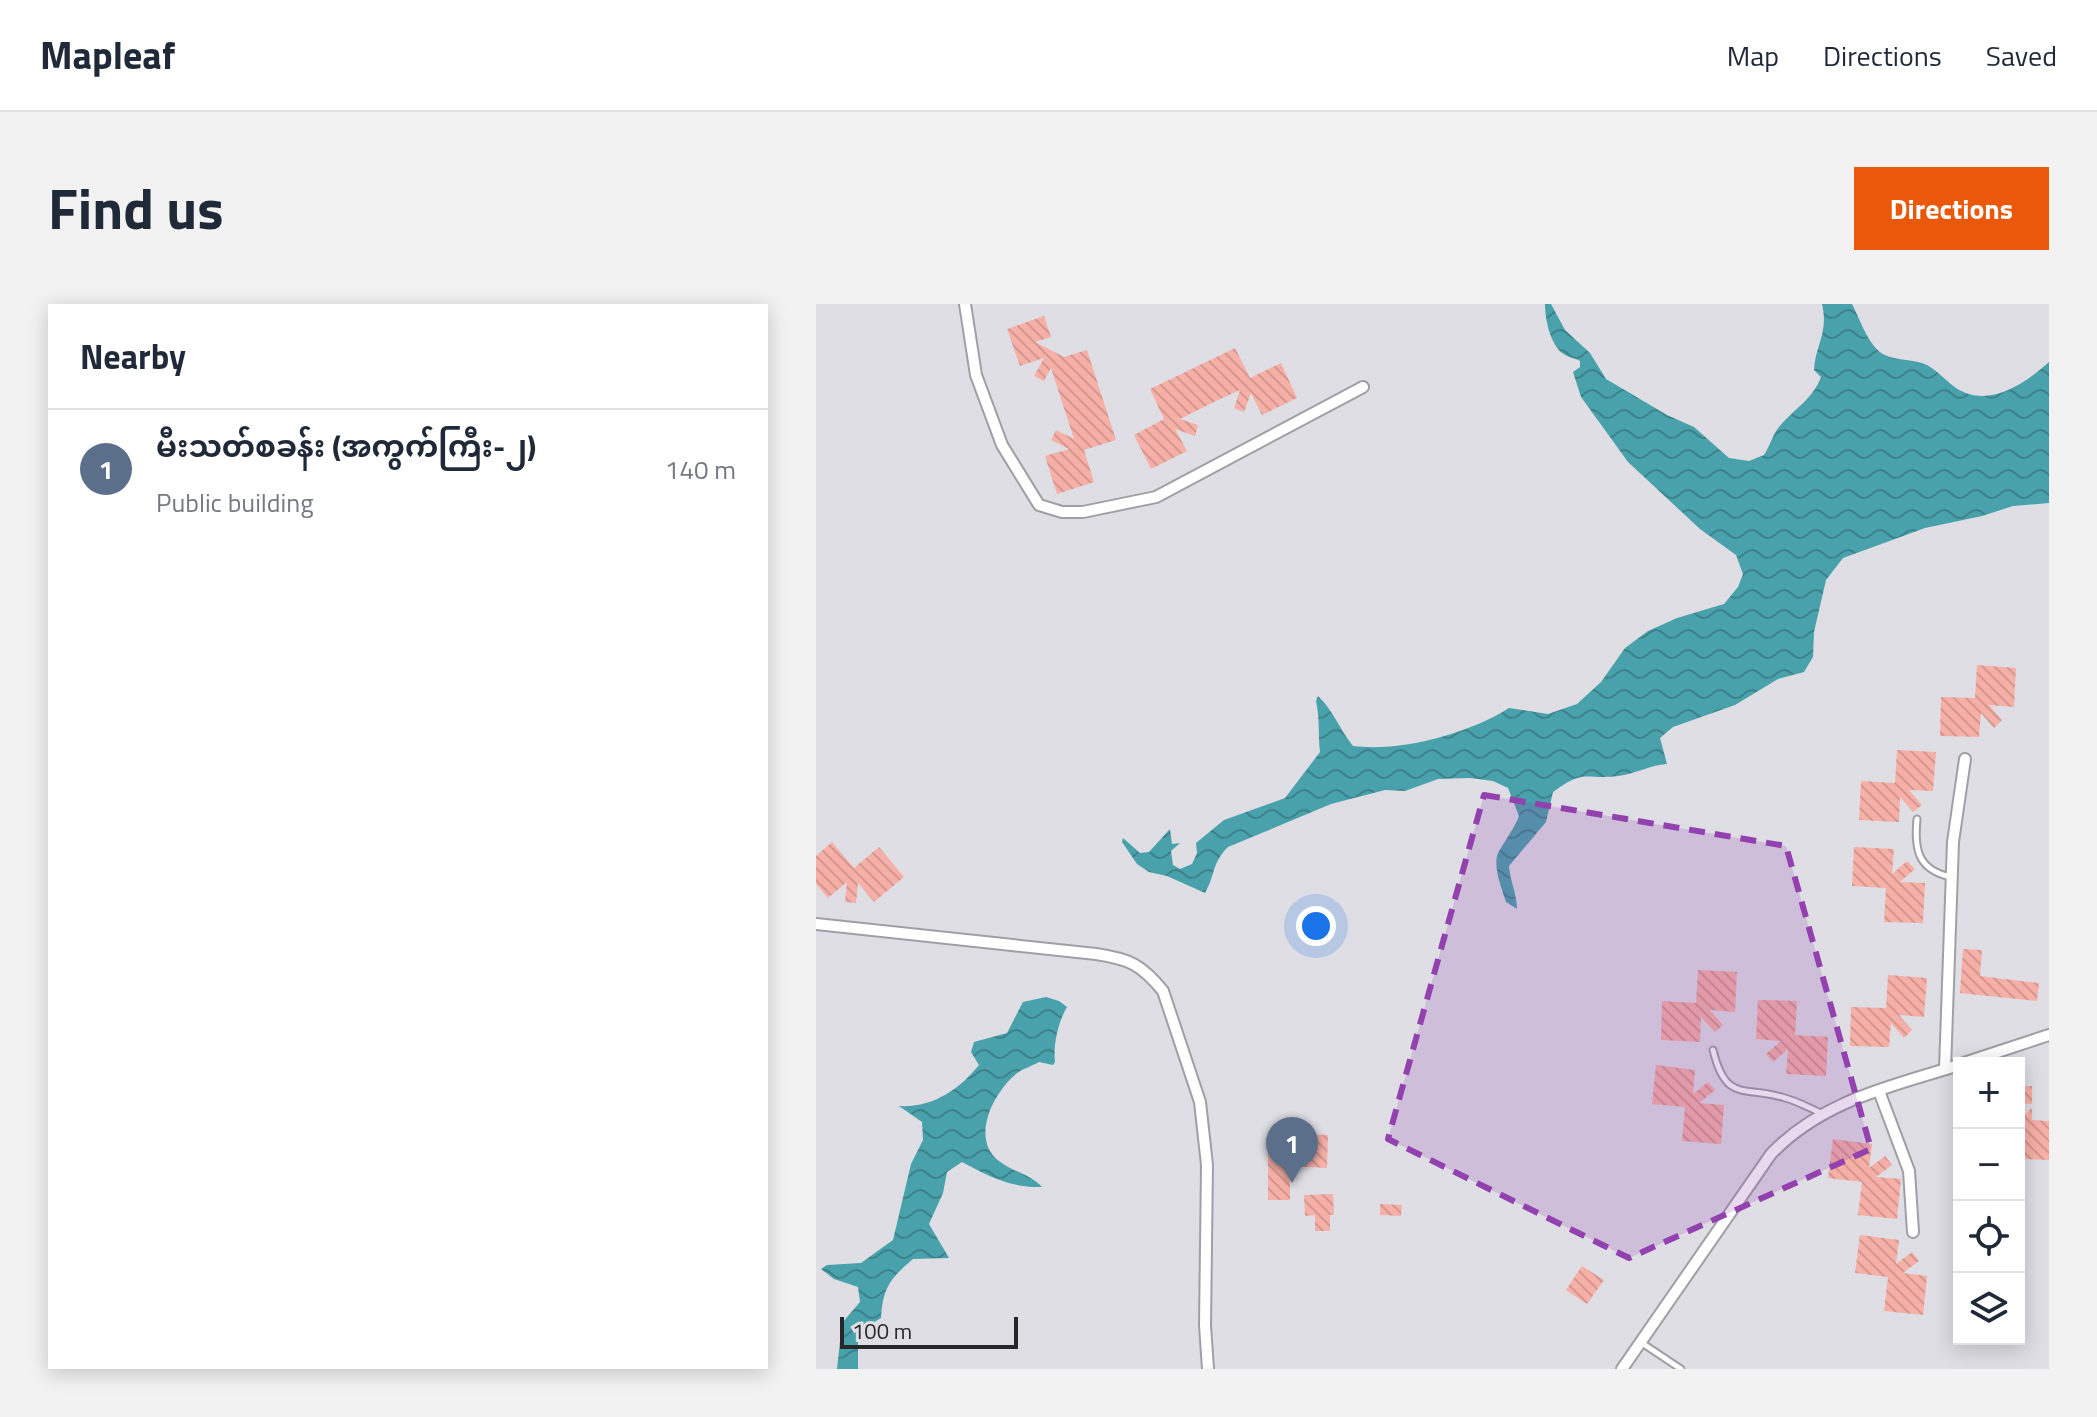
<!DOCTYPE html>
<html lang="en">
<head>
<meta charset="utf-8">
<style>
	:root { --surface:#fff; --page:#f2f2f3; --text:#1f2937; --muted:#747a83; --line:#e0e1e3; --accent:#ea580c }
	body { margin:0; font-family:"Titillium Web","Noto Sans Myanmar",sans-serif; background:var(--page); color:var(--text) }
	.controls { position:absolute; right:24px; bottom:24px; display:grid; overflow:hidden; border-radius:0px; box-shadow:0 4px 20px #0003 }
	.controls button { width:72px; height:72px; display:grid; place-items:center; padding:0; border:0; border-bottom:2px solid var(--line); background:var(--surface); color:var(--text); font:40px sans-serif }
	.scale { position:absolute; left:24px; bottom:20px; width:178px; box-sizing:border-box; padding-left:8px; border:4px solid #272729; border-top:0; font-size:22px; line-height:28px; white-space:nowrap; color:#272729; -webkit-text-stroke:6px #dedee4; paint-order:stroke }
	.you { position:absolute; left:500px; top:622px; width:28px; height:28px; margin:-20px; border:6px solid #fff; border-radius:50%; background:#1a73e8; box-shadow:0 0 0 12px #1a73e833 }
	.badge { display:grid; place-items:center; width:52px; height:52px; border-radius:50%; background:var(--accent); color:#fff; font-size:26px; font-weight:700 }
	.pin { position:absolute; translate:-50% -66px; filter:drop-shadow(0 2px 4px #0008) }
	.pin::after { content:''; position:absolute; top:42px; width:28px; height:24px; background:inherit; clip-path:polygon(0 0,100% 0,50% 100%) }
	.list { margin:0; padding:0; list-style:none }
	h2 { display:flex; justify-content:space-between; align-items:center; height:104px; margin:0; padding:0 32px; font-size:34px }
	h2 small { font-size:26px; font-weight:400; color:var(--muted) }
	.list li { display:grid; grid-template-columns:52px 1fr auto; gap:24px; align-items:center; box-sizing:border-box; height:120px; padding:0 32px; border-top:2px solid var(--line) }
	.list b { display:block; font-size:30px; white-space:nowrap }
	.list p { margin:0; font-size:26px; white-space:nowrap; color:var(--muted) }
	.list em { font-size:26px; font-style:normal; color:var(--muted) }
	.icon { flex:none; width:44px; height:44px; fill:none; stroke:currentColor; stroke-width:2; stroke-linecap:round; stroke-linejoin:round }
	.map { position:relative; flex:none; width:1233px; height:1065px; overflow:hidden; border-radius:0px }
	header { display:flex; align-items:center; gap:48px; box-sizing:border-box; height:112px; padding:0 40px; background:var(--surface); border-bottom:2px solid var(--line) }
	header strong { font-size:38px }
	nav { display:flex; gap:44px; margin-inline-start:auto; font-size:28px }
	.intro { display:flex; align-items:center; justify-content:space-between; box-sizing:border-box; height:192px; padding:0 48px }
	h1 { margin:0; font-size:56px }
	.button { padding:20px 36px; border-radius:0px; background:var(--accent); color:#fff; font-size:28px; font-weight:700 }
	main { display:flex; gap:48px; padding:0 48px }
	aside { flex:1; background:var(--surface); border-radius:0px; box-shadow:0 4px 20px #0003 }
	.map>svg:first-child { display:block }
</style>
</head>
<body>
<header>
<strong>Mapleaf</strong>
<nav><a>Map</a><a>Directions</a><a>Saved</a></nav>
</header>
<div class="intro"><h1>Find us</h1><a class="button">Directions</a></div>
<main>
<aside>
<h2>Nearby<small></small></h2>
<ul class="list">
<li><span class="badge" style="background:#5c6f8a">1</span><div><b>မီးသတ်စခန်း (အကွက်ကြီး-၂)</b><p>Public building</p></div><em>140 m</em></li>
</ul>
</aside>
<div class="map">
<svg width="1233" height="1065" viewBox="0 0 1233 1065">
	<defs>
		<pattern id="water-waves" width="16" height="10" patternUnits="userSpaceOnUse" patternTransform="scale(2)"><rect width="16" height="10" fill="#48a1ab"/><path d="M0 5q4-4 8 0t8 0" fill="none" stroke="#3c838b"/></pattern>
		<pattern id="building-back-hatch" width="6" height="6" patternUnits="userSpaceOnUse" patternTransform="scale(2)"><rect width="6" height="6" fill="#f7b0a7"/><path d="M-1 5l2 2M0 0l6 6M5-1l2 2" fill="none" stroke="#d49790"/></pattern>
	</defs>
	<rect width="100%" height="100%" fill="#dedee4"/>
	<g fill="url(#water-waves)">
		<path d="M729 0H735L749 26 774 49 790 75 851 111 878 123 913 154 933 157 948 151C954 142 957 130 963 123 978 105 997 95 1005 73L998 66C999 42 1013 29 1006 0H1036C1044 15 1053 44 1069 51 1082 57 1098 55 1111 61 1122 67 1130 77 1140 84 1172 105 1209 80 1233 58V199L1197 202 1166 212 1109 224 1027 254 1010 276 998 328 997 353 988 368 962 375 919 401 857 423 844 434 851 460C834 461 819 470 802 472 769 476 769 464 737 488L730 518 693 562C694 577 701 590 701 605L690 598C686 585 678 566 681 552 683 545 699 524 703 512L692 484 677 477 654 474 622 475 589 487 569 486 515 500 412 543C395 560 400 570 389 589L351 572 333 568 321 560 306 538 307 534 324 549 333 548 354 525 356 540 364 539 355 547 357 561 364 565 376 560 381 549 380 539 408 516 469 494 504 448C502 430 504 416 500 397L502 392C517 406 524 426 537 442 585 448 652 430 693 404L732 410 761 400 785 378 809 344 832 327 861 314 908 300 922 283 927 270 920 251 884 225 812 158 765 93 757 68 764 63V57C759 54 751 53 746 49 734 39 729 15 729 0Z"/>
		<path d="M230 693 243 697 251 703C242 718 237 741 239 758L237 761 223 758C216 762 206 765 200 770 177 789 154 835 183 857 196 868 213 869 226 883 195 884 172 872 146 858L131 868 127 889 113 920 133 954 97 955C74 975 67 983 65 1014L42 1028V1065H21L26 1019 44 998 42 983 18 975 5 965 11 961 45 959 77 936 95 860 107 836 106 818 83 802C116 804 143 786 163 761L155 748 158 738 191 729 207 698Z"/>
	</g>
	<g fill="url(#building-back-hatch)">
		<polygon points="228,12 235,33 219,38 248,53 271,46 300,136 268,146 278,178 241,190 229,152 253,145 235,136 240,126 258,135 235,64 228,77 218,72 228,54 204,62 191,25"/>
		<polygon points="419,44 434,74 465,59 481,94 446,111 435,89 428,108 418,104 424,86 402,96 364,115 382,121 379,132 359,125 371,147 335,165 318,131 348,115 334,85"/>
		<polygon points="1161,361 1200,364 1198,403 1173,401 1186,416 1178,424 1165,409 1163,433 1124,432 1125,393 1159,394"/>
		<polygon points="1081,446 1120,448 1117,487 1093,486 1106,501 1097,508 1084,493 1083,518 1043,516 1045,477 1079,479"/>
		<polygon points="16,538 38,564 63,543 88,573 58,598 42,579 40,599 29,598 31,578 12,594 0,580 0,552"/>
		<polygon points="1038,543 1078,545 1076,570 1091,557 1099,565 1084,578 1109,579 1107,619 1068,618 1070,584 1036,582"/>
		<polygon points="1147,645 1166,646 1164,672 1223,679 1221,697 1144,689"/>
		<polygon points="882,666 921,668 919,708 894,706 907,721 899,728 885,713 884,738 845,736 846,697 880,699"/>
		<polygon points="1072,671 1111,674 1108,713 1083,711 1096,726 1088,734 1075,719 1073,743 1034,742 1035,703 1070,704"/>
		<polygon points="942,696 981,697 979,731 1012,733 1010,772 970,770 972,745 957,758 950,750 965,737 940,735"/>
		<polygon points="840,761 879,766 877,790 892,778 899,786 883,799 908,801 905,840 866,837 869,803 836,800"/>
		<polygon points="1203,782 1216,782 1216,800 1203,799"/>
		<polygon points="1216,804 1216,816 1233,817 1233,856 1209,855 1209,830 1203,836 1203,816"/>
		<polygon points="491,830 512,831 511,864 474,862 474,896 452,896 452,831"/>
		<polygon points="1017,835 1056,840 1053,864 1069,852 1076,861 1060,873 1085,875 1081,915 1042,911 1046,878 1012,874"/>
		<polygon points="517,890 518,911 514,911 514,927 499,927 499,911 489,912 488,891"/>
		<polygon points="564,900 586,901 585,912 564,911"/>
		<polygon points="1044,931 1083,936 1080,960 1096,948 1103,957 1087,969 1111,972 1107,1011 1068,1007 1072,973 1039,969"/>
		<polygon points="766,962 788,976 771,1000 750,986"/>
	</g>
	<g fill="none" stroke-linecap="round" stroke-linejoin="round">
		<g stroke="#9fa0a5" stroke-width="9">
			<g id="service">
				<path d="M1101 515C1098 546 1102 566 1135 573"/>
				<path d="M897 746C910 800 929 781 969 794 981 797 993 804 1005 809"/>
				<polyline points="826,1039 865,1065"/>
			</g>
		</g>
		<g stroke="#9fa0a5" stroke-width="14">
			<g id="minor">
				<polyline points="149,0 160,71 186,141 223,201 246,208 267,208 340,193 547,83"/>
				<path d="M0 620 280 650C313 655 325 660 347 687L384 798 391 861 389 1021 392 1065"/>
				<polyline points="1148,759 1233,731"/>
				<polyline points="1129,765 1137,538 1149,455"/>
				<polyline points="1063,787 1093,867 1097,928"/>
				<path d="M806 1065 955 850C1007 796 1074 783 1143 761"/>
			</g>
		</g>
		<use href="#service" stroke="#fff" stroke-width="5"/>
		<use href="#minor" stroke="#fff" stroke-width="10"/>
	</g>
	<path fill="#9341af" fill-opacity="0.2" stroke="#9341af" stroke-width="6" stroke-dasharray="16 10" stroke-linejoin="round" d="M668 491 970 542 1055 845 813 954 572 835Z"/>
</svg>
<div class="controls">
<button>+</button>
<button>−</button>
<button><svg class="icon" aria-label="locate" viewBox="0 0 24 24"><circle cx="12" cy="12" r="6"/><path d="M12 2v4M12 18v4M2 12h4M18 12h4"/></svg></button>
<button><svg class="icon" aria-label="layers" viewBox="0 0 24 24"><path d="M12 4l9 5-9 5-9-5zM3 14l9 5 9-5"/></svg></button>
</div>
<div class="scale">100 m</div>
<div class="you"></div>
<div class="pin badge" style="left:476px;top:879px;background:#5c6f8a">1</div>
</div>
</main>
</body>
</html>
